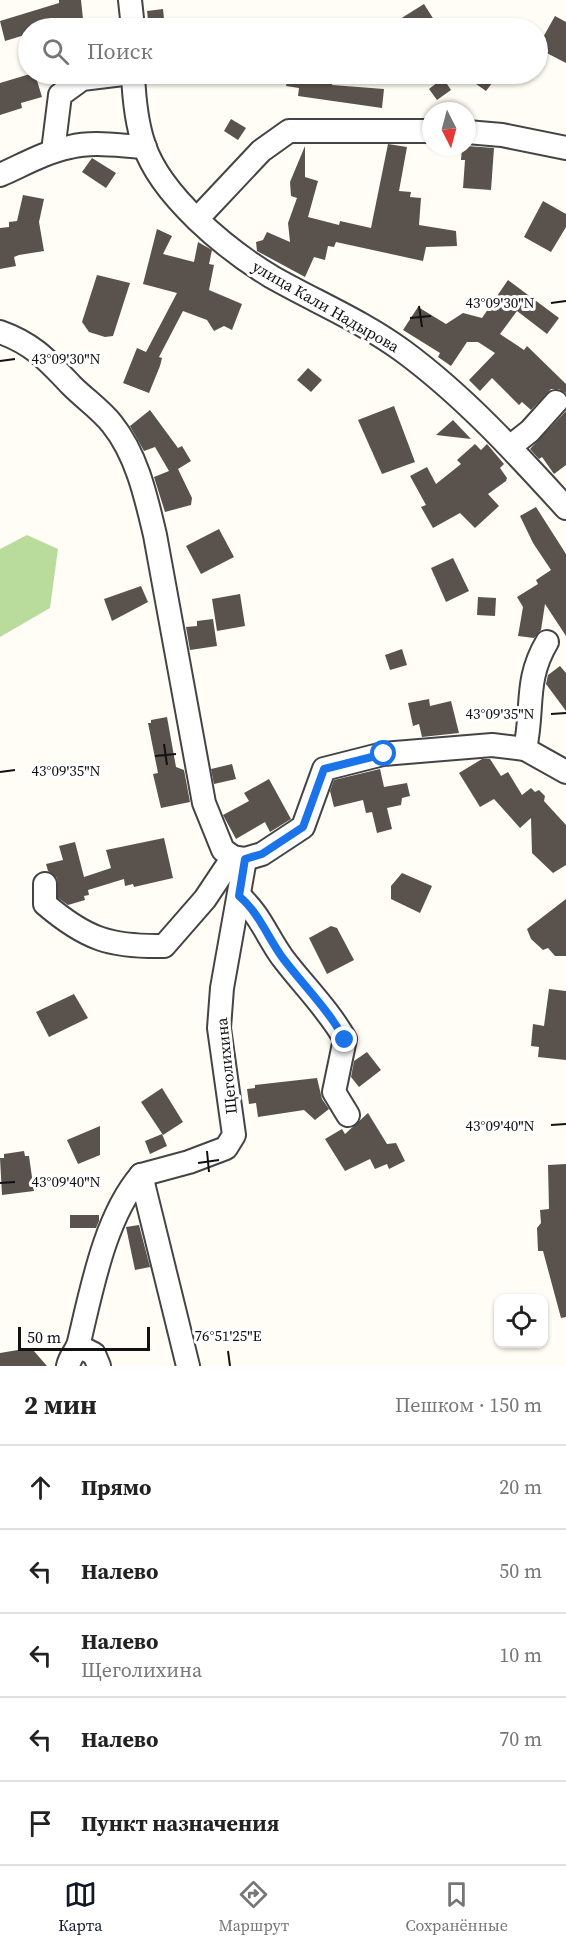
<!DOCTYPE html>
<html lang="ru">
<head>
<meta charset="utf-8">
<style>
	:root { --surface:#fff; --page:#f6f6f6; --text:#222; --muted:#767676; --line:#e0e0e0; --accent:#111827 }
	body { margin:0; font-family:"Source Serif 4",serif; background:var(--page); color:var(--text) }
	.controls { position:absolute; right:18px; bottom:18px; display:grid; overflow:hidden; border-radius:12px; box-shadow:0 2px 4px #0004 }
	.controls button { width:54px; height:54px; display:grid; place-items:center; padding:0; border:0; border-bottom:2px solid var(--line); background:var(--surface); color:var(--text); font:30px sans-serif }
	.compass { position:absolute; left:422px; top:102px; width:54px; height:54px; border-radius:50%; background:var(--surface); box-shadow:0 2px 4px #0004; rotate:174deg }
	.scale { position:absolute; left:18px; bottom:15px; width:132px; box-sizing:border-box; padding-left:6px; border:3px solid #111; border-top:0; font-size:16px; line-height:21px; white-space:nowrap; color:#111; -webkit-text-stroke:4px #fff; paint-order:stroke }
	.stop { position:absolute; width:18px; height:18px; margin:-14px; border:4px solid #1a73e8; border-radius:50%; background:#fff }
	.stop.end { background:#1a73e8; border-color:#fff; box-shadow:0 2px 6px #0008 }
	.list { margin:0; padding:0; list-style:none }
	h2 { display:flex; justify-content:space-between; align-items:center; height:78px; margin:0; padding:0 24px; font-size:26px }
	h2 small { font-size:20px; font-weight:400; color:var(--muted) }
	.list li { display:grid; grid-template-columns:39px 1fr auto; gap:18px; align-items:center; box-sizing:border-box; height:84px; padding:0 24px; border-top:2px solid var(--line) }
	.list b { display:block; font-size:22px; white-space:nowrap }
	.list p { margin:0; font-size:20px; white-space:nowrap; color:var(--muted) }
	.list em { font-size:20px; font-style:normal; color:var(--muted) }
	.icon { flex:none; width:33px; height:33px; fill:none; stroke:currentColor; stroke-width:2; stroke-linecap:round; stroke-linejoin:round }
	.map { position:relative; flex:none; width:566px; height:1366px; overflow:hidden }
	.search { position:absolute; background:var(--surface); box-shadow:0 2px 4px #0004; left:18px; right:18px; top:18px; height:66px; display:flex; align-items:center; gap:15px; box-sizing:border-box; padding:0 21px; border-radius:33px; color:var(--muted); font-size:22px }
	.sheet { height:498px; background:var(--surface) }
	nav { display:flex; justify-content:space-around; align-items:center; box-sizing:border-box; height:84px; border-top:2px solid var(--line); background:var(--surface); font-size:16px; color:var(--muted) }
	nav a { display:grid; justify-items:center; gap:3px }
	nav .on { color:var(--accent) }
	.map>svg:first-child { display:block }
</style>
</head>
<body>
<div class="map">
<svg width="566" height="1366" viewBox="0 0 566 1366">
	<rect width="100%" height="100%" fill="#fffdf5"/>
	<polygon fill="#b9dc9c" points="27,535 58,549 50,608 0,637 0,549"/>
	<g fill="#5a524d">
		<polygon points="59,0 81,0 83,19 53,23 55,28 28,28 28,34 5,41 0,21 59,3"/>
		<polygon points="424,4 436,23 426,28 406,28 400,19"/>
		<polygon points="163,9 165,28 149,28 147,11"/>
		<polygon points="555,16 566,22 566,63 537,48"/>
		<polygon points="30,74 35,74 42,97 21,103 22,108 0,115 0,83"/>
		<polygon points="289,74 334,74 332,85 384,89 382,108 298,96 299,88 286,86"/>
		<polygon points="462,74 499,74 486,91"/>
		<polygon points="443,78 451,90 437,100 429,89"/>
		<polygon points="231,119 246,128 238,140 224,131"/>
		<polygon points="388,144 407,147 399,191 411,192 410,197 421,198 419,225 456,231 457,246 426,247 423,261 336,242 334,247 328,246 325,260 314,257 305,277 257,251 256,242 263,240 267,232 290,242 288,223 297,198 291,196 290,182 305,146 305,177 318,181 308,217 339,225 340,221 371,228"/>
		<polygon points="467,146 494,148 491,190 463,188 465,160 461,160 462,147"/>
		<polygon points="92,158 116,173 106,188 82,172"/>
		<polygon points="23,195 44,199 39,222 44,251 19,255 14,257 16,266 0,269 0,228 9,227 9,222 17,221"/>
		<polygon points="543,201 566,214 566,227 551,252 524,237"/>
		<polygon points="157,229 172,236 163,254 194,262 198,242 212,250 209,264 214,265 209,290 242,304 232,330 224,326 214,331 207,320 183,311 159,357 162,358 160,366 149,393 123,383 137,348 146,352 177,293 143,284"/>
		<polygon points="97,275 130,283 113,336 105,337 89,332 82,322"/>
		<polygon points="508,280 559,318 547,334 517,311 500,334 524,350 527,346 566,384 566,393 559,389 551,389 531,410 522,402 519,405 492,378 480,391 469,380 495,353 478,342 467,342 451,366 438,357 440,353 403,330 418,307 446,324 463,313 482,318"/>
		<polygon points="308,368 322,380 311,392 297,380"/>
		<polygon points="394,406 415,462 382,474 358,420"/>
		<polygon points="150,410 178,448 182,446 191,461 178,469 192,498 191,505 165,512 154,477 169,471 155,447 144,451 130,426"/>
		<polygon points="566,411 566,465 554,474 542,457 539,459 530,449"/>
		<polygon points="453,420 471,439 436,435"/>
		<polygon points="475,444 481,450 487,444 504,464 500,468 507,478 506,481 488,494 499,506 475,528 460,513 433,528 421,507 426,505 410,476 427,467 436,484 461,464 457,460"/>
		<polygon points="536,507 566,554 566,636 545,604 541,630 534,638 518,636 523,607 517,597 538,584 536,580 551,570 533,543 520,516"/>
		<polygon points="219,529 234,557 201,574 186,546"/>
		<polygon points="453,558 469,591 446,602 431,568"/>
		<polygon points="141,586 148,602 112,621 104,599"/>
		<polygon points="240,594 245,626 217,631 212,599"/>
		<polygon points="478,597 496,598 495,616 477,615"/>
		<polygon points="213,619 217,646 190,650 186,627 197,626 197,621"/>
		<polygon points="402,649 407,665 390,670 385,655"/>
		<polygon points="560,666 566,673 566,711 546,684 548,675"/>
		<polygon points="429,699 430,706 451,701 459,733 422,737 419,724 413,726 408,703"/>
		<polygon points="167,717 176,767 184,770 190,802 161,808 153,774 158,773 148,723 151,723 151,720"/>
		<polygon points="482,759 490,759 501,776 508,772 522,795 531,788 535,792 539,790 545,796 544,801 566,825 566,865 553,873 532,853 531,818 520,828 494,799 480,807 459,773"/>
		<polygon points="232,764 236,779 214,784 211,769"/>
		<polygon points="380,769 384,787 407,783 410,796 402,798 401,805 387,808 392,829 377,833 372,812 366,813 363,800 334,807 330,791 334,780"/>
		<polygon points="269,779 291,819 270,832 265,822 236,839 223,815 249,801 244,793"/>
		<polygon points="164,838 173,878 134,887 133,884 125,886 124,879 88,890 89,895 84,896 85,900 68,905 58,898 57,878 48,871 46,864 63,860 59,846 75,842 84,877 111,868 106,850"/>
		<polygon points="402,873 432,886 420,913 391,899 391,886"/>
		<polygon points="566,899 566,956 555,956 548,948 543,950 531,939 527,929"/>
		<polygon points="331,926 337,928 354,960 327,974 309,938"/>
		<polygon points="549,989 566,991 566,1060 538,1057 539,1047 531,1046 533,1024 544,1026"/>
		<polygon points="74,994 88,1018 49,1037 36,1012"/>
		<polygon points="367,1052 381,1070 359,1087 351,1077 354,1061"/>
		<polygon points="317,1078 322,1099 329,1109 315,1120 304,1110 258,1117 256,1103 249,1104 247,1089 255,1088 255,1085"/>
		<polygon points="162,1088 183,1122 163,1135 141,1102"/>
		<polygon points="368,1113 387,1144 396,1143 405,1161 389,1169 387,1164 375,1169 370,1159 345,1171 325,1139 342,1129 345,1134"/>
		<polygon points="100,1126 100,1155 78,1164 67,1140"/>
		<polygon points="162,1134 167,1146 150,1154 145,1141"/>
		<polygon points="24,1151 25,1156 29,1156 34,1191 2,1195 0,1158 4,1158 4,1154"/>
		<polygon points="566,1164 566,1317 561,1318 543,1251 538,1251 537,1228 541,1223 540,1210 549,1209 548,1165"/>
		<polygon points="70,1215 99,1215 99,1221 96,1228 70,1228"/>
		<polygon points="139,1225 150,1267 135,1270 126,1227"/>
		<polygon points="18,1350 33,1350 47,1366 0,1366 0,1353"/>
	</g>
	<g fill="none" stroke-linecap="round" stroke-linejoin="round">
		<g stroke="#444" stroke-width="26">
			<g id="minor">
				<polyline points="130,0 133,28"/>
				<path d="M133 74C134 98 136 122 144 145 161 196 227 250 272 277 316 302 362 321 403 351 464 396 515 452 566 508"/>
				<polyline points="467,132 502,135 566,148"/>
				<polyline points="53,151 60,95 82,79 123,74"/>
				<path d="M0 175C23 165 45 152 70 147 94 141 120 146 145 147"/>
				<polyline points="198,218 261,151 289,131 431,131"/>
				<path d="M0 332C34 344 48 361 72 386 85 399 101 410 112 424 137 455 146 497 155 535L204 803 223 850 233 857 245 859 262 854 303 827 324 769 383 754 492 745 525 749 566 772"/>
				<polyline points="511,446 530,431 556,402"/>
				<path d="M525 749C534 708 524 681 547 642"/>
				<path d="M45 884V904C86 939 110 947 164 946L205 899 233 857"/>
				<path d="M239 896C259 913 267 936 282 957 303 985 328 1009 345 1039L334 1092 348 1115"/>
				<polyline points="141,1175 189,1162 226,1148 234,1135 219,1028 222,988 245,859"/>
				<polyline points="141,1175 188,1366"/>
				<polyline points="78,1346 94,1354 99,1366"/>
				<path d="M68 1366C70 1356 77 1351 79 1342 92 1288 105 1217 141 1175"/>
			</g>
		</g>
		<use href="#minor" stroke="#fff" stroke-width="22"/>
	</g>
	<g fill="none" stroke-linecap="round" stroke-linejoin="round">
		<path stroke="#1a73e8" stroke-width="8" d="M345 1040C328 1009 303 985 282 957 267 936 259 913 239 896L245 859 262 854 303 827 324 769 384 754"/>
	</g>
	<path fill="none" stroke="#111" stroke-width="2" d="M551 303 566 301M419 306 422 327M410 318 431 316M0 361 15 359M551 714 566 713M164 744 167 765M155 756 176 754M0 772 15 770M551 1125 566 1124M207 1151 209 1172M198 1163 219 1160M0 1183 15 1182M228 1351 230 1366"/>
	<g text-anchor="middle" stroke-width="6" stroke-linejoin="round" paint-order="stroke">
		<g font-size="16" fill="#111" stroke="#fff">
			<text transform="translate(326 306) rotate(30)" y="6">улица Кали Надырова</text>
			<text transform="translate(226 1066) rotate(-96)" y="6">Щеголихина</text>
		</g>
	</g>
	<g font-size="15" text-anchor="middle" fill="#111" stroke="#fff" stroke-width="6" stroke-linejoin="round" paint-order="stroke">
		<text x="500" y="308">43°09'30"N</text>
		<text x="66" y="364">43°09'30"N</text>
		<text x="500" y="719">43°09'35"N</text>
		<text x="66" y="776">43°09'35"N</text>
		<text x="500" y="1131">43°09'40"N</text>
		<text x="66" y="1187">43°09'40"N</text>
		<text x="228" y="1341">76°51'25"E</text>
	</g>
</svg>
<div class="controls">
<button><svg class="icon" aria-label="locate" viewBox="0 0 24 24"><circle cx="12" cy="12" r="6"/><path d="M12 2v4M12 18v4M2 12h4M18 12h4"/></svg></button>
</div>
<svg class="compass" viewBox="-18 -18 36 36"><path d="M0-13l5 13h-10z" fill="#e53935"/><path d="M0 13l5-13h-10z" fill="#767676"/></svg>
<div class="scale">50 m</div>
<div class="stop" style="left:384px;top:754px"></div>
<div class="stop end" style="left:345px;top:1040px"></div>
<div class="search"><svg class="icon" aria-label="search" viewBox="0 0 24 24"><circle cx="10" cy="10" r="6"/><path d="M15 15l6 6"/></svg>Поиск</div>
</div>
<section class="sheet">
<h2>2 мин<small>Пешком · 150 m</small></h2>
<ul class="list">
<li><svg class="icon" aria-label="ahead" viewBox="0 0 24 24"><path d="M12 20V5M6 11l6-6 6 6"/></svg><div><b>Прямо</b></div><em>20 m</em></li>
<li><svg class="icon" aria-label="left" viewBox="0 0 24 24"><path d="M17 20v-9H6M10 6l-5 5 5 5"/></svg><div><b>Налево</b></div><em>50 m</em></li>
<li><svg class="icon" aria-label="left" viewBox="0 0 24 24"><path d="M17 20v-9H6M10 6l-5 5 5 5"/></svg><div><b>Налево</b><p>Щеголихина</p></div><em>10 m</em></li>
<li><svg class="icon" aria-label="left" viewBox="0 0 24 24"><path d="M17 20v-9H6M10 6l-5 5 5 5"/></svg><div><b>Налево</b></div><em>70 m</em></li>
<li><svg class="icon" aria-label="arrive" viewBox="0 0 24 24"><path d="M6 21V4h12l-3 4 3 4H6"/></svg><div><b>Пункт назначения</b></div></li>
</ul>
</section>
<nav>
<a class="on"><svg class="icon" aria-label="map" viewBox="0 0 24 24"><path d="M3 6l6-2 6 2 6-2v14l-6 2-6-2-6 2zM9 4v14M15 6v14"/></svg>Карта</a>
<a><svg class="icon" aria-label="directions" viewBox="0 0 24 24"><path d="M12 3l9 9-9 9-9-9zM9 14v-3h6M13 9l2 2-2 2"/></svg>Маршрут</a>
<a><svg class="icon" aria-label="saved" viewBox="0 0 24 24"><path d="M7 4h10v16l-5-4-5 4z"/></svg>Сохранённые</a>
</nav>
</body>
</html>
